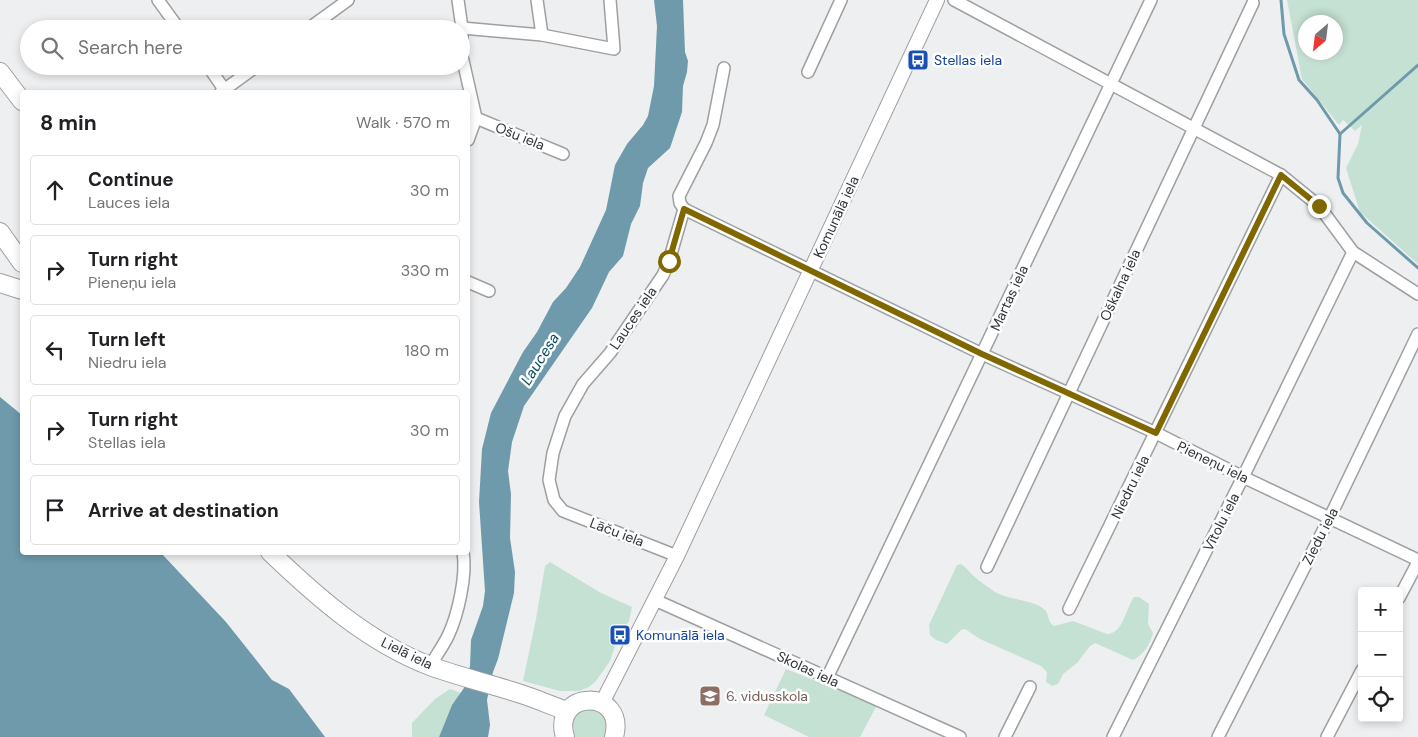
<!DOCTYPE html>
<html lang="en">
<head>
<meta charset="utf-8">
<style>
	:root { --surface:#fff; --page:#f6f6f6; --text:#202124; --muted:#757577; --line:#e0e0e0 }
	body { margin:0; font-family:"DM Sans",sans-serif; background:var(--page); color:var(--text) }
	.controls { position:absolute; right:15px; bottom:15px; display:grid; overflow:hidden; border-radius:5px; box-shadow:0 2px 8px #0003 }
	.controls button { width:45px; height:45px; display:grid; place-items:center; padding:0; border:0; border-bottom:1px solid var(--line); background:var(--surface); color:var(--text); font:25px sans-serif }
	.compass { position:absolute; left:1298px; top:15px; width:45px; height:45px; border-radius:50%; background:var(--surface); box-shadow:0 2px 8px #0003; rotate:208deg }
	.stop { position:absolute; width:15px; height:15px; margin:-11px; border:4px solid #816700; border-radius:50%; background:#fff }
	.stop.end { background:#816700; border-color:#fff; box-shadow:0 1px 5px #0008 }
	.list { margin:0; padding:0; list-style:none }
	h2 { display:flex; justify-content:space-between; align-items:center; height:65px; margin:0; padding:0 20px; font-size:21px }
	h2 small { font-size:16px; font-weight:400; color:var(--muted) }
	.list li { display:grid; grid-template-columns:32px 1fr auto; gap:15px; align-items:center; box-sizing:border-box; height:70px; margin:0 10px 10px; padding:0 10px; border:1px solid var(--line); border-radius:5px }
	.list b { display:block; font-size:19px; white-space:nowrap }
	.list p { margin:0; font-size:16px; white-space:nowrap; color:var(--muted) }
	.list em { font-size:16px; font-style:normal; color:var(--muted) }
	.icon { flex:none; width:28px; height:28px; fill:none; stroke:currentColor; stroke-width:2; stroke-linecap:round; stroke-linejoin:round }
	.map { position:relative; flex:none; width:1418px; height:737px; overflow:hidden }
	.search { position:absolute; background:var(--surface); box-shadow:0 2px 8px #0003; left:20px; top:20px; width:450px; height:55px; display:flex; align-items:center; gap:12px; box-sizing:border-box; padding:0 18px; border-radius:28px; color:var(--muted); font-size:19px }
	.panel { position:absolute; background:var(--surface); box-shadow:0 2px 8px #0003; left:20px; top:90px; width:450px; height:465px; border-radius:5px }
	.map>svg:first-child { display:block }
</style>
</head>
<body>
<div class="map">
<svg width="1418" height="737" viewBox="0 0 1418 737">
	<rect width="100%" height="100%" fill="#eeeff0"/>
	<g fill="#c5e1d3" fill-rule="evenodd">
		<path d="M1287 0H1418V264L1360 212 1346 168 1358 144 1362 125 1355 131 1343 120 1339 125 1302 79ZM1306 22H1336V52H1306Z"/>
		<polygon points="550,562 601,593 632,607 629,621 615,640 616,643 610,661 596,681 589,687 579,691 560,691 523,681 536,619 545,566"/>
		<path d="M961 564C967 568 970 573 975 577 979 581 993 591 997 593 1010 600 1035 600 1045 610 1050 615 1046 620 1054 626L1073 621 1107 634C1123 634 1126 608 1134 597H1139L1149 604 1148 624 1153 633C1150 645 1143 655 1133 660L1095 643 1090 646 1077 663 1063 674 1058 684 1052 686 1046 682 1047 672 1041 666 980 639 965 629 961 630 947 644 936 640 930 635 929 625 957 565Z"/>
		<polygon points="786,669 877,705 860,737 809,737 764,715"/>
		<polygon points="450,689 461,693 452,705 439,737 412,737 412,723 435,699"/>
		<polygon points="595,708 606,717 607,733 604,737 575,737 572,719 577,712"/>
	</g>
	<g fill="#6e9aab">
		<polygon points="654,0 683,0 685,52 688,61 687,72 683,86 682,112 670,148 648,168 643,183 640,206 631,224 623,256 609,272 592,308 524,406 512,442 508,471 511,494 510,538 515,572 514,593 498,659 493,672 487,700 490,725 488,737 439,737 452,705 464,688 470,666 471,640 483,606 485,591 479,502 482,449 491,413 523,352 537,332 553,302 566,288 580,267 606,210 615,165 627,144 643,125 648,116 654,86 657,26"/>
		<polygon points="0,397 22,415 22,552 161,553 226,622 272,680 289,689 325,737 0,737"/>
	</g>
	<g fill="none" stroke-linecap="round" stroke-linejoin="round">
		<g stroke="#6e9aab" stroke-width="3">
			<polyline points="1281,0 1284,34 1299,80 1317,100 1340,134 1338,178 1343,193 1367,223 1418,268"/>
			<polyline points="1340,134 1418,65"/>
		</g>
		<g stroke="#9e9fa0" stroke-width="14">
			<g id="minor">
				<polyline points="158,0 179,29"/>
				<polyline points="458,0 462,28 462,56 476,118 468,140"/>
				<polyline points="537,0 542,35"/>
				<polyline points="954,0 1281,175 1319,206 1353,252 1418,294"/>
				<polyline points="462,28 542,35 614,49 610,0"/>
				<polyline points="308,29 348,0"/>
				<polyline points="208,66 226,92"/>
				<polyline points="808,72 841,0"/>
				<polyline points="221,92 257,66"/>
				<polyline points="476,118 563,154"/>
				<polyline points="684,209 982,354 1156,433 1243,477 1418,560"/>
				<polyline points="468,282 489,291"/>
				<polyline points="677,556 563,511 554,500 549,480 553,453 565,416 583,384 610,353 663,275 669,261 684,209 680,203 679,196 706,143 713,125 724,68"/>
				<polyline points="987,567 1253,3"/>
				<polyline points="1399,598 1418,562"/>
				<polyline points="655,600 960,737"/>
				<polyline points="1069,609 1281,175"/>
				<path d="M430 666C436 656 443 646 448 636 458 615 467 575 463 552"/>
				<polyline points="827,678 1151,0"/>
				<polyline points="1005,737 1030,687"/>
				<polyline points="1113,737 1243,477 1353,252"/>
				<polyline points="1218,737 1330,517 1418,334"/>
				<polyline points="1327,737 1362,670"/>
			</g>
		</g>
		<g stroke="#9e9fa0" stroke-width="16">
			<polyline id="tertiary" points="602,703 677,556 937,0"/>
		</g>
		<g stroke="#9e9fa0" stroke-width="20">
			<g id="primary">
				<polyline points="0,72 22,101"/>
				<polyline points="0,232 22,263"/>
				<polyline points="0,283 22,290"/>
				<path d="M270 552C318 598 368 642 430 666 460 677 491 684 521 694 537 699 552 706 567 711"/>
				<path d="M565 737C551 689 627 688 614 737"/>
			</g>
		</g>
		<use href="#minor" stroke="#fff" stroke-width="11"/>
		<use href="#tertiary" stroke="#fff" stroke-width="14"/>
		<use href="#primary" stroke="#fff" stroke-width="18"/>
	</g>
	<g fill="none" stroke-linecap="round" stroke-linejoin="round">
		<polyline stroke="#816700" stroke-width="6" points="669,261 684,209 982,354 1156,433 1281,175 1319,206"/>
	</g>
	<defs>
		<g id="bus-square" transform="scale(1.125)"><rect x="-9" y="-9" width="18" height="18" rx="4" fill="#1a4fb4" stroke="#fcfdfe"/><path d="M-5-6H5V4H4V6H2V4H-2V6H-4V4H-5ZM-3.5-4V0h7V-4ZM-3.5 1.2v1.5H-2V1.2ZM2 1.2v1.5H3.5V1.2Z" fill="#fff"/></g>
		<g id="school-square" transform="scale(1.125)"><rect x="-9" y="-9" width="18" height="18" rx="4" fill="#8d6e63" stroke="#fcfdfe"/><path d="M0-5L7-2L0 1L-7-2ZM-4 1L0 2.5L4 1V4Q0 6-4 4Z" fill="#fff"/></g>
	</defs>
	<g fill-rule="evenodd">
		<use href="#bus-square" x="918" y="60"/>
		<use href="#bus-square" x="620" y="635"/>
		<use href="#school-square" x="710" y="696"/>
	</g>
	<g text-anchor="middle" stroke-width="5" stroke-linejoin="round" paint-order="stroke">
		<g font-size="14" fill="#164399" stroke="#fcfdfe" text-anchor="start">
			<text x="934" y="65">Stellas iela</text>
			<text x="636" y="640">Komunālā iela</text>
		</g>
		<g font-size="14" fill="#323233" stroke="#fcfdfe">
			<text transform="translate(520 136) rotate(22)" y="5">Ošu iela</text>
			<text transform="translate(836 217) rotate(-65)" y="5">Komunālā iela</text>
			<text transform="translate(1120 285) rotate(-65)" y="5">Oškalna iela</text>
			<text transform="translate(1009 298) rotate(-65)" y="5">Martas iela</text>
			<text transform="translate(633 318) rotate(-56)" y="5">Lauces iela</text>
			<text transform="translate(1213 462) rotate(26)" y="5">Pieneņu iela</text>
			<text transform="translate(1130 487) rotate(-64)" y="5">Niedru iela</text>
			<text transform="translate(1221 522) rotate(-63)" y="5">Vītolu iela</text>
			<text transform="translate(617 532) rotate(21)" y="5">Lāču iela</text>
			<text transform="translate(1320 536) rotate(-63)" y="5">Ziedu iela</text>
			<text transform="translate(407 653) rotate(26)" y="5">Lielā iela</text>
			<text transform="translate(808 669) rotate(25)" y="5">Skolas iela</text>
		</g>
		<g font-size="14" fill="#785e54" stroke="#fcfdfe" text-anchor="start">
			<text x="726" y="701">6. vidusskola</text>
		</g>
		<g font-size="15" font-style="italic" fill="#0d4c5e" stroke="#fcfdfe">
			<text transform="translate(540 359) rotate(-58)" y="5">Laucesa</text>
		</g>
	</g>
</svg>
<div class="controls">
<button>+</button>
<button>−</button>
<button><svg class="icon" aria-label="locate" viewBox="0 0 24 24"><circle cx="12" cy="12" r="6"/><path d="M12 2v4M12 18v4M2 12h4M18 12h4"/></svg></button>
</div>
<svg class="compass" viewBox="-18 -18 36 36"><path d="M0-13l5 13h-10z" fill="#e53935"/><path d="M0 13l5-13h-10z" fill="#757577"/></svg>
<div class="stop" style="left:669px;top:261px"></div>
<div class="stop end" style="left:1319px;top:206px"></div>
<div class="search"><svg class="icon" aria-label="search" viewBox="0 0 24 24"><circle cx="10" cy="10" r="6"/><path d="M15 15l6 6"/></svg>Search here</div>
<section class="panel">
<h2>8 min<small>Walk · 570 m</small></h2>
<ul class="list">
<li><svg class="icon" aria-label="ahead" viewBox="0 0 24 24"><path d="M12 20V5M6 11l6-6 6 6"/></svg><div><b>Continue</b><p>Lauces iela</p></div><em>30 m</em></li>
<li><svg class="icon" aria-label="right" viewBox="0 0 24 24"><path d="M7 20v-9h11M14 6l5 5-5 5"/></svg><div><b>Turn right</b><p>Pieneņu iela</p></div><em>330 m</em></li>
<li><svg class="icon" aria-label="left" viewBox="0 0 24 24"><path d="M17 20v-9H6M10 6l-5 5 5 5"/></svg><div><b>Turn left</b><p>Niedru iela</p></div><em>180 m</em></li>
<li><svg class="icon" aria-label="right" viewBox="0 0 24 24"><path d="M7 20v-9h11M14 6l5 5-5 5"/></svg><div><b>Turn right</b><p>Stellas iela</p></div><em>30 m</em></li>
<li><svg class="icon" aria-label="arrive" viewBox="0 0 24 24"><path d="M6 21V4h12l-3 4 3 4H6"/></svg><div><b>Arrive at destination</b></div></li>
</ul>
</section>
</div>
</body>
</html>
